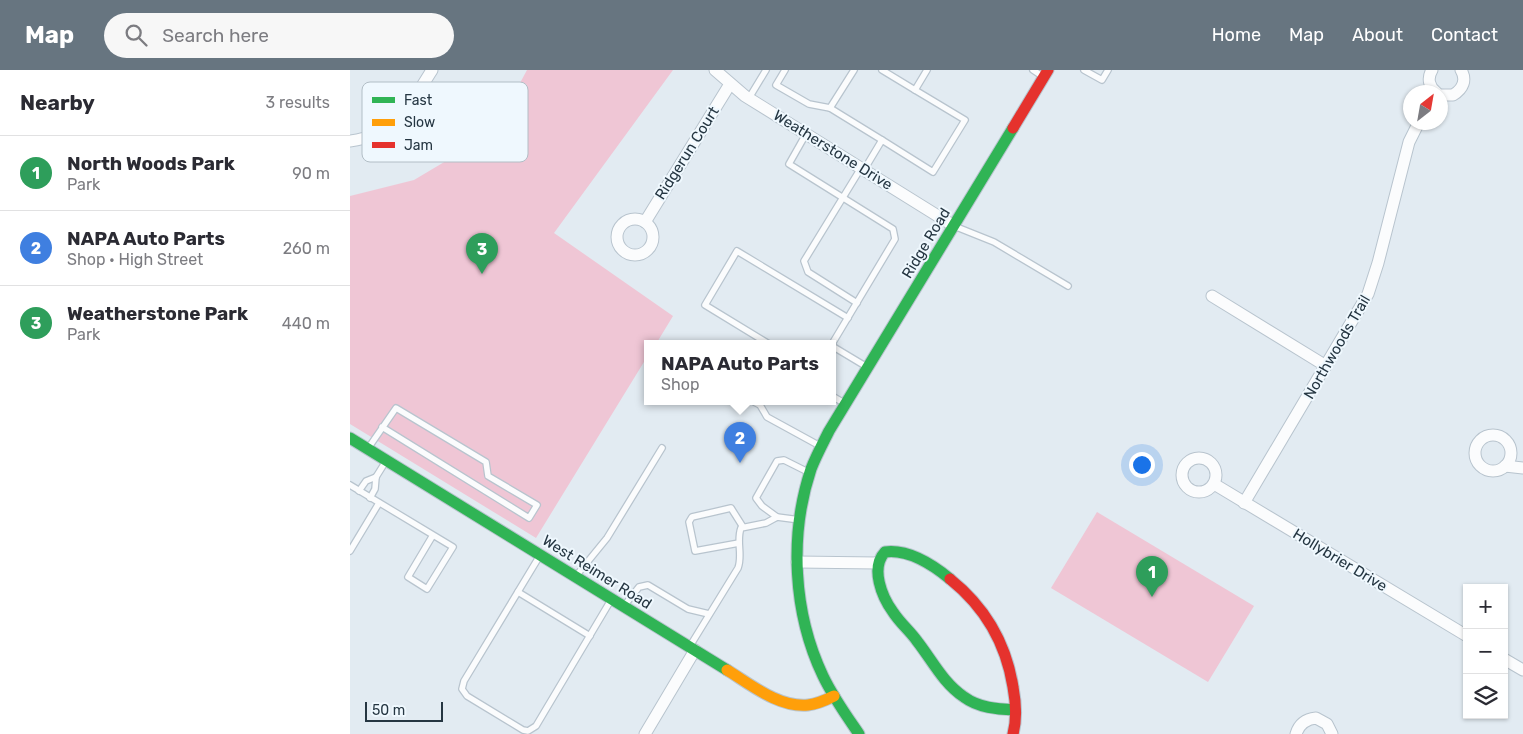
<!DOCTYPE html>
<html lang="en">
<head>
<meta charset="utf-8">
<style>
	:root { --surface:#fff; --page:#f7f7f7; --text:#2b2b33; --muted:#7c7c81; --line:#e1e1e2; --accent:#677580 }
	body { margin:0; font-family:Rubik,sans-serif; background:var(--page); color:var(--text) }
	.controls { position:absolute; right:15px; bottom:15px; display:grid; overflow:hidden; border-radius:0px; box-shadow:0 1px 4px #0004 }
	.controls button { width:45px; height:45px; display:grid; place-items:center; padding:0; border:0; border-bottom:1px solid var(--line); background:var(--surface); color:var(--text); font:25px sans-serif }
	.compass { position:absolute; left:1053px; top:15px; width:45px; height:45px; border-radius:50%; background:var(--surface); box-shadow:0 1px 4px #0004; rotate:31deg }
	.scale { position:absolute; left:15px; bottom:12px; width:78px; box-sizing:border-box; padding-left:5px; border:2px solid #253642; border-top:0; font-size:14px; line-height:18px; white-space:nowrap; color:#253642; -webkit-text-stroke:4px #eff8fe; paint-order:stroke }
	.you { position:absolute; left:791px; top:394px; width:18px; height:18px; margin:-12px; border:4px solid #fff; border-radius:50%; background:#1a73e8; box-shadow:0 0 0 8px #1a73e833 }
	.badge { display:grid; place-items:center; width:32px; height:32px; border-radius:50%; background:var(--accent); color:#fff; font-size:16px; font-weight:700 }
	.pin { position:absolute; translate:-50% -41px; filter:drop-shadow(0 1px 2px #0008) }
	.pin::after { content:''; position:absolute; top:26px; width:18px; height:15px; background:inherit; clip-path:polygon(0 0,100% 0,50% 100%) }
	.popup { position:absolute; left:294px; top:270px; width:192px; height:65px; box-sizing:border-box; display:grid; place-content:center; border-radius:0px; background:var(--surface); filter:drop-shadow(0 1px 4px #0005); font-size:16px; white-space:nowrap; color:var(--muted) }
	.popup b { font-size:19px; color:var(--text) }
	.popup::after { content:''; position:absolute; left:50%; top:100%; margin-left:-10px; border:10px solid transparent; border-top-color:var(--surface) }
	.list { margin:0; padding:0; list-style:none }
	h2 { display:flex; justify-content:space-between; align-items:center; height:65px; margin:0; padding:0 20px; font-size:21px }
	h2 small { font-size:16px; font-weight:400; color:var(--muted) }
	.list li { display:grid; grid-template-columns:32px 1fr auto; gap:15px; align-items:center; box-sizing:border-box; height:75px; padding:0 20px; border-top:1px solid var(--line) }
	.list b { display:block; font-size:19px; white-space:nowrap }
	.list p { margin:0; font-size:16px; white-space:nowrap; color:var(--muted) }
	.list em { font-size:16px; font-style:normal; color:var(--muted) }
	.icon { flex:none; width:28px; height:28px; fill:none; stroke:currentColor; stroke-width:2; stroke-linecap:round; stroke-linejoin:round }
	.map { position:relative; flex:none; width:1173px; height:664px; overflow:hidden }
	header { display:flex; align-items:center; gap:30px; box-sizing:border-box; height:70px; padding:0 25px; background:var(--accent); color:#fff }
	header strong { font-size:24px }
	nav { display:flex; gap:28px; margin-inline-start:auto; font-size:18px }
	.search { width:350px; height:45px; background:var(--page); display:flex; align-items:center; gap:12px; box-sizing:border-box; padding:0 18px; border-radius:28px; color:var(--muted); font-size:19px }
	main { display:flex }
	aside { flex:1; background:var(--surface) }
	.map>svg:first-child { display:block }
</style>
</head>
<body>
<header>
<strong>Map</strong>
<div class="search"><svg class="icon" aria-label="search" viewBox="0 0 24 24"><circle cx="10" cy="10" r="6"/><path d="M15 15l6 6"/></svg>Search here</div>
<nav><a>Home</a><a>Map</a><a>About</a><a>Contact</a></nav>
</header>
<main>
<aside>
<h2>Nearby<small>3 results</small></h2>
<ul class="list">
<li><span class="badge" style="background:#2e9e5b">1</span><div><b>North Woods Park</b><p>Park</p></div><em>90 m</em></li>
<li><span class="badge" style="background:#3f7fe0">2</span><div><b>NAPA Auto Parts</b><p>Shop · High Street</p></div><em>260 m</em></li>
<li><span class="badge" style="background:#2e9e5b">3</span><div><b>Weatherstone Park</b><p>Park</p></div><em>440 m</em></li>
</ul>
</aside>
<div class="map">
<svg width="1173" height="664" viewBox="0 0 1173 664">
	<rect width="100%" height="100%" fill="#e2ebf2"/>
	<g fill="#efc6d5">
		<polygon points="177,0 323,0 204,163 323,246 306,274 298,274 297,287 186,468 0,354 0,126 64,110 143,63"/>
		<polygon points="747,442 904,536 858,612 701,518"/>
	</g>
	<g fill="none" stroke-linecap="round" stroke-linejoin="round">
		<g stroke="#b8c4ce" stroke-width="8">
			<g id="lane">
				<polyline points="435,0 426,15 459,34 480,38 504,0"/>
				<polyline points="532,0 565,20"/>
				<polyline points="683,0 692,6"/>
				<polyline points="734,0 752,10 758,0"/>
				<polyline points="399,28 416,0"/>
				<polyline points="480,38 532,70"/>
				<polyline points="456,64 439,94 543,159 545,169 482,274"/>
				<polyline points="514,100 532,70 583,102 615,50 565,20 577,0"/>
				<polyline points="604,156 644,172 718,216"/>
				<polyline points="507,233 458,202 454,191 511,98"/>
				<polyline points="419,274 355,235 387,181 498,248"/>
				<polyline points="482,276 517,297"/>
				<polyline points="482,326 494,333"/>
				<polyline points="404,332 410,335 417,347 470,376"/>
				<polyline points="19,377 46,338 136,392 138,406 187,435 179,448 32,357"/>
				<polyline points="0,415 103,477 77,519 58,507 83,465"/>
				<polyline points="9,421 16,411 26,407"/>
				<polyline points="20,428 25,419 26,407 36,391"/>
				<polyline points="427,447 412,436 406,428 427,391 434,390 460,403"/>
				<polyline points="389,473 345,481 339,452 342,447 381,438 393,457"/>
				<polyline points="0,481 29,433"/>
				<polyline points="189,487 114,611 112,619 117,626 173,660 178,661 186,656 261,530"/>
				<polyline points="226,506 257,468 312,378"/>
				<polyline points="168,522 240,566"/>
				<polyline points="274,536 289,517 298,515 338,539 359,544"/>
				<path d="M340 576 388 498C393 485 386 471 391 458L416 453 427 447 450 450"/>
			</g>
		</g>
		<g stroke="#b8c4ce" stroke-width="13">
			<g id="street">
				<polyline points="365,0 395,26 604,156"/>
				<path d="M1082 0C1077 8 1079 17 1086 22"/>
				<path d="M1090 25H1103C1113 19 1117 10 1111 0"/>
				<path d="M0 71C43 66 61 34 82 0"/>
				<circle cx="285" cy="167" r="18"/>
				<polyline points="295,152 380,14"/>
				<polyline points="862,226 976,296"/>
				<circle cx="1143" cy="383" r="18"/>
				<circle cx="849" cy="405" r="17"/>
				<polyline points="1155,396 1173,398"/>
				<polyline points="864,414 1117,566"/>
				<polyline points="894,433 1018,224 1028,193 1059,72 1069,52"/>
				<polyline points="447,492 527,493"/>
				<polyline points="1154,589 1173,600"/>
				<polyline points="295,664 345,580"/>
				<path d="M946 664C949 654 956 649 966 648L977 654 982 664"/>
			</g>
		</g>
		<g stroke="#b8c4ce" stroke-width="13">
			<g id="fast">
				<polyline points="0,368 377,600"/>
				<path d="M600 509C583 495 558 479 535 482 520 498 532 527 543 542 550 553 560 561 567 571 582 590 593 613 614 627 629 638 647 639 665 640"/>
				<path d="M509 664C496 645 483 627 473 606 443 543 439 465 461 399 466 386 473 373 479 361L663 58"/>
			</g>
		</g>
		<g stroke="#b8c4ce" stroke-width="13">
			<path id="slow" d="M377 600C400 614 429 638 458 635 467 634 476 630 484 626"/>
		</g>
		<g stroke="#b8c4ce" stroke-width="13">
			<g id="jam">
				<polyline points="663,58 698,0"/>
				<path d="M600 509C635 537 656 573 663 617 666 633 667 649 663 664"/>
			</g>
		</g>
		<use href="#lane" stroke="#fbfcfd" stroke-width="5.5"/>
		<use href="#street" stroke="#fbfcfd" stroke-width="11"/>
		<use href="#fast" stroke="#30b455" stroke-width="11"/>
		<use href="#slow" stroke="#ff9f0a" stroke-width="11"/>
		<use href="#jam" stroke="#e5322d" stroke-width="11"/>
	</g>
	<g text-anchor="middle" stroke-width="4" stroke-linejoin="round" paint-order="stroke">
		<g font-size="15" fill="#253642" stroke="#eff8fe">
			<text transform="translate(483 80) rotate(32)" y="5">Weatherstone Drive</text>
			<text transform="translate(337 83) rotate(-58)" y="5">Ridgerun Court</text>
			<text transform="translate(576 173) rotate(-59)" y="5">Ridge Road</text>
			<text transform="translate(987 277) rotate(-60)" y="5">Northwoods Trail</text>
			<text transform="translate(990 490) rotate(31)" y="5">Hollybrier Drive</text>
			<text transform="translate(247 502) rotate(32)" y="5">West Reimer Road</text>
		</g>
	</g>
	<rect x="12" y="12" width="166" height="80" rx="8" fill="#eff8fe" stroke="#b2bec6" stroke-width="1"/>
	<rect x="22" y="27" width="23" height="6" fill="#30b455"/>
	<rect x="22" y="49" width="23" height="7" fill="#ff9f0a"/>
	<rect x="22" y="72" width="23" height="6" fill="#e5322d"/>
	<g font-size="14" fill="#253642">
		<text x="54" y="35">Fast</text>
		<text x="54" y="57">Slow</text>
		<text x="54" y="80">Jam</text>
	</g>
</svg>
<div class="controls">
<button>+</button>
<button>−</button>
<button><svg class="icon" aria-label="layers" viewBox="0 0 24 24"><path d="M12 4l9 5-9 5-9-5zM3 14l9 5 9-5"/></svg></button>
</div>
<svg class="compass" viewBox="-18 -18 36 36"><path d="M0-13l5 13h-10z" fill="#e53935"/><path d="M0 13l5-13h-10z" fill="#7c7c81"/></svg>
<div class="scale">50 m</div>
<div class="you"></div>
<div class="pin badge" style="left:802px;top:527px;background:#2e9e5b">1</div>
<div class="pin badge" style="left:390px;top:393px;background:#3f7fe0">2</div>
<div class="popup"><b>NAPA Auto Parts</b>Shop</div>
<div class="pin badge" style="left:132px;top:204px;background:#2e9e5b">3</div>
</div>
</main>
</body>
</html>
